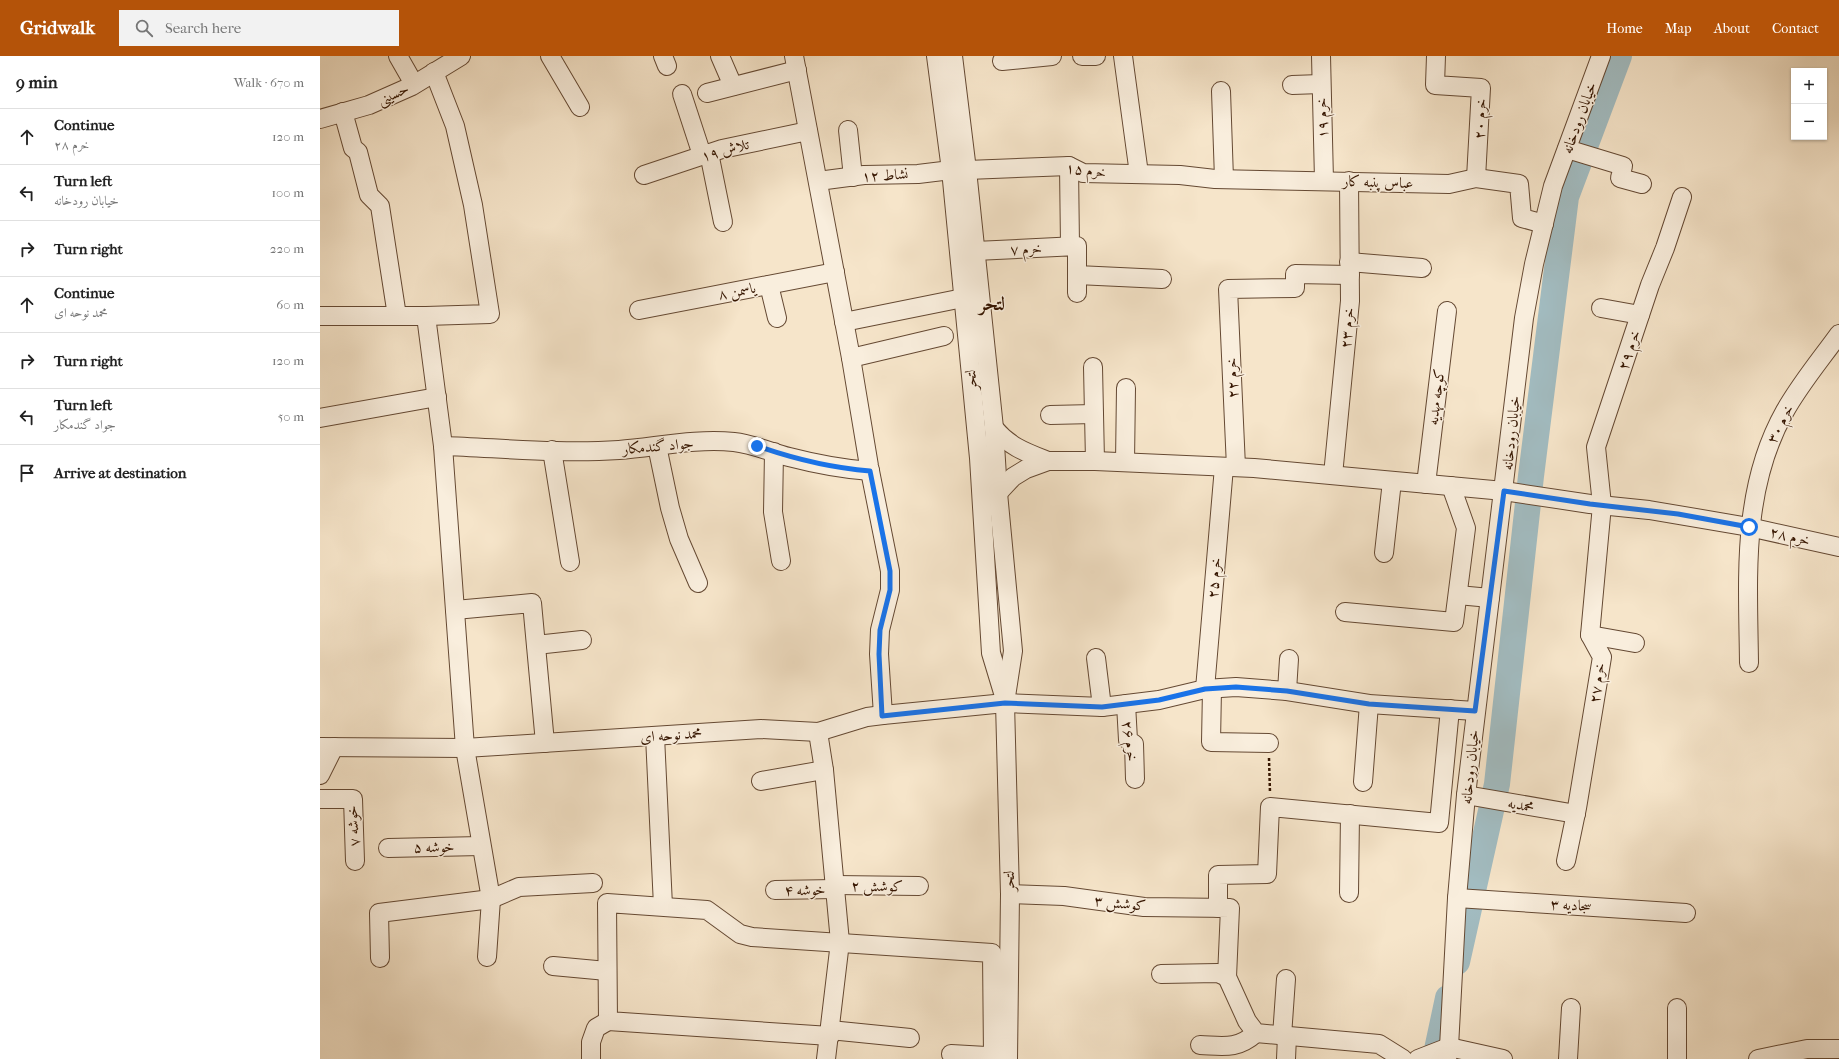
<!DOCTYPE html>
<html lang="en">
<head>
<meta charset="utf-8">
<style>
	:root { --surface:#fff; --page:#f2f2f2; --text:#222; --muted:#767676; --line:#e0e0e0; --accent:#b45309 }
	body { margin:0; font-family:"IM FELL French Canon",Amiri,serif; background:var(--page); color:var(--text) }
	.controls { position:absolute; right:12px; top:12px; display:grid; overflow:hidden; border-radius:0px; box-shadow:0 1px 3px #0004 }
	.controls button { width:36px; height:36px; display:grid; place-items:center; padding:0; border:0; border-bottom:1px solid var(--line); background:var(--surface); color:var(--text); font:20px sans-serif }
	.stop { position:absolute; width:12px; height:12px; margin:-9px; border:3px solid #1a73e8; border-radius:50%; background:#fff }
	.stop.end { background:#1a73e8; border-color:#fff; box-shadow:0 1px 4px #0008 }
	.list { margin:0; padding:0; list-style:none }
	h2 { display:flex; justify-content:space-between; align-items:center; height:52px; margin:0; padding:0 16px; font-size:17px }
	h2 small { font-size:13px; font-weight:400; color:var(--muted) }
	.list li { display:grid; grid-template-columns:26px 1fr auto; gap:12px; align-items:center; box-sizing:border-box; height:56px; padding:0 16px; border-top:1px solid var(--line) }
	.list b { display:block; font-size:15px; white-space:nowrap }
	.list p { margin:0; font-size:13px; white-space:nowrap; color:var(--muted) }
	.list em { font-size:13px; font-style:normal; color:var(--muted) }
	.icon { flex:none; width:22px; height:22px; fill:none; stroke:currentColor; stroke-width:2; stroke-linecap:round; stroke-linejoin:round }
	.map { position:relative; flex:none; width:1519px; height:1003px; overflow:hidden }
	header { display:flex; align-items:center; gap:24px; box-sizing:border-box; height:56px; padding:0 20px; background:var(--accent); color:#fff }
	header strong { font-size:19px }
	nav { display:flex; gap:22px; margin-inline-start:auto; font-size:14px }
	.search { width:280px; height:36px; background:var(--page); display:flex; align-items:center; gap:10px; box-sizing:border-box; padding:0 14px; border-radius:0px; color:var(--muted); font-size:15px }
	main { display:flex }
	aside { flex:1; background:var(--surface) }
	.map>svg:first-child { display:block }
</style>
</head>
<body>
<header>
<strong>Gridwalk</strong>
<div class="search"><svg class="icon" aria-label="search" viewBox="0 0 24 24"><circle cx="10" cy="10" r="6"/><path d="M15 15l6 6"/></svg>Search here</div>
<nav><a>Home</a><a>Map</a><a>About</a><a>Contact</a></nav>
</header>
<main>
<aside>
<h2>9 min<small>Walk · 670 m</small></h2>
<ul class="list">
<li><svg class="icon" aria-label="ahead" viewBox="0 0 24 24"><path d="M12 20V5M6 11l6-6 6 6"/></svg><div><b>Continue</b><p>خرم ۲۸</p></div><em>120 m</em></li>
<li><svg class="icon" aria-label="left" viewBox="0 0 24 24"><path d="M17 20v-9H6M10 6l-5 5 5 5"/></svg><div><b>Turn left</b><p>خیابان رودخانه</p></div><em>100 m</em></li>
<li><svg class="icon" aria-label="right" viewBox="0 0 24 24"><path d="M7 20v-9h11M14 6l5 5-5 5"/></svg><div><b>Turn right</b></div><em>220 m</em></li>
<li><svg class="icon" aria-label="ahead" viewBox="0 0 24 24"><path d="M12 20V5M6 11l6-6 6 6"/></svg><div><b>Continue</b><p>محمد نوحه ای</p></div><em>60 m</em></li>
<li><svg class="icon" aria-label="right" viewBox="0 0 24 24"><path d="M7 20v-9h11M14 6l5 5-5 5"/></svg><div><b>Turn right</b></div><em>120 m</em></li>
<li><svg class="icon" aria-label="left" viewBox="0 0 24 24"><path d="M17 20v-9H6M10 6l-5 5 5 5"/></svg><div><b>Turn left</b><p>جواد گندمکار</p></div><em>50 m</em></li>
<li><svg class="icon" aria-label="arrive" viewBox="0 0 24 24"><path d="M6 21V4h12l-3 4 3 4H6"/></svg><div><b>Arrive at destination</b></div></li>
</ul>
</aside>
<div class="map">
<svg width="1519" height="1003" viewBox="0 0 1519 1003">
	<rect width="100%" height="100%" fill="#f6e5ca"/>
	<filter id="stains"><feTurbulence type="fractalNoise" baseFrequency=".005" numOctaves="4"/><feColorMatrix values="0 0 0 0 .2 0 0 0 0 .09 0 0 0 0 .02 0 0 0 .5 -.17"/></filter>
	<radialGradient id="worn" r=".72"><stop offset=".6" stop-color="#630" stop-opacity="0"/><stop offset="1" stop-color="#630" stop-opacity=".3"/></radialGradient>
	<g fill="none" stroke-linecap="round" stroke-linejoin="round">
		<g stroke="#a2bcc1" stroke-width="26">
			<polyline points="1137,906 1177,728 1211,420 1246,141 1299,0"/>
			<polyline points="1115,1003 1128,942"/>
		</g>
		<g stroke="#654933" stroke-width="20">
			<g id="minor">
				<polyline points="78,0 94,28"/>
				<polyline points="230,0 260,51"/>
				<polyline points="343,0 347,10"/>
				<polyline points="400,0 413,30"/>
				<polyline points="474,0 531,302 549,410 570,515 570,534 560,574 559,598 563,659"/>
				<polyline points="616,0 631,114 659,402 671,597 684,640"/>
				<polyline points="633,0 647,114 674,372 678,437 693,595 685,647 690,838 688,1003"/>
				<polyline points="762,0 776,0"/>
				<polyline points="803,0 819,118"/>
				<polyline points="1001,0 1004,124"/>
				<polyline points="1116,0 1115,29 1161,32 1156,122"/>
				<polyline points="682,5 732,0"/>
				<polyline points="972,29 1001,28"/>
				<polyline points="901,35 904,123"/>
				<polyline points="387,37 477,14"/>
				<polyline points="362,38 382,99"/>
				<polyline points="23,56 33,92 38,96 49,139 60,150 77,260"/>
				<polyline points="0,63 49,49 92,30 141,0"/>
				<polyline points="528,74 533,121"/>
				<polyline points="1247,93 1303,110 1300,122 1322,128"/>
				<polyline points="389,97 403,166"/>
				<polyline points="749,110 750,190"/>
				<polyline points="647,114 749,110 763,117 860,119 895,123 1129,128 1156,122 1199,128 1202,162 1224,168"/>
				<polyline points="324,119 402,93 488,75"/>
				<polyline points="498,125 544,119 598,118 631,114"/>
				<polyline points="655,195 757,190 757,219 842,223"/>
				<polyline points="1029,206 1102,212"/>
				<polyline points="449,229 457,262"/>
				<polyline points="757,237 757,219"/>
				<polyline points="1281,252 1320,259"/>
				<polyline points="319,254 515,216"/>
				<polyline points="0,260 106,260 170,258 153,149 135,70 114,16"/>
				<polyline points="106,260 123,390 145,692 171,843 167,901"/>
				<polyline points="524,266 643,242"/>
				<polyline points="531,302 624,280"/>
				<polyline points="773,311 775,405"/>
				<polyline points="730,359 774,358"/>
				<polyline points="0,362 117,341"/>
				<path d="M674 372C690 391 705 396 728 405"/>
				<path d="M123 390C181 392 241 398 299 394 337 391 376 382 414 386 433 388 450 396 469 401 496 408 522 413 550 415"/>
				<polyline points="337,390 350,452 359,483 378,527"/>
				<polyline points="232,394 250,506"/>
				<polyline points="454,396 453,456 461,505"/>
				<polyline points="805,406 806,332"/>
				<polyline points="916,411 908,233 975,232 975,218 1030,219"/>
				<polyline points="1013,419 1030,245 1029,125"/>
				<polyline points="1106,428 1127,255"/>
				<polyline points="678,437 693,421 706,413 728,405 775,405 934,412 1184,435 1270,448 1329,454 1429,471 1519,491"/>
				<polyline points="1064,497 1072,425"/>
				<polyline points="1138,539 1170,542"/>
				<polyline points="135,554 212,547 225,687"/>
				<polyline points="1025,556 1134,566 1146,472 1131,430"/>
				<polyline points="1270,579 1315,587"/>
				<polyline points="216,589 262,584"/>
				<polyline points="776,602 782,651"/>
				<path d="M1429 607C1428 521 1421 433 1465 355 1480 328 1501 303 1519 278"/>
				<polyline points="885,633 904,411"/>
				<polyline points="892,633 891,686 949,687"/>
				<polyline points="967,635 969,603"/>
				<polyline points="806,648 808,684 814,688 815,723"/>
				<polyline points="498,676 504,714 520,886 506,1003"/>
				<polyline points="335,680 343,850"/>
				<polyline points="0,691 145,692 441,673 498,676 547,661 563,659 685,647 782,651 839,644 885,633 916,631 967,635 1049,648 1155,655"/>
				<polyline points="0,719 14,691"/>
				<polyline points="441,725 504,714"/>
				<polyline points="1043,726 1049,648"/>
				<polyline points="1146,739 1256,758"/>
				<polyline points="0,743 33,743 35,805"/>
				<polyline points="68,792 161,790"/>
				<polyline points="1246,805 1257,752 1282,601 1270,579 1282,449 1276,391 1330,229 1345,192 1362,141"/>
				<polyline points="515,829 599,830"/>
				<polyline points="455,834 515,833"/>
				<polyline points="1029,837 1030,758"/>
				<polyline points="690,838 744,840 824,851 910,852 907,921 927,965 936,977 1059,988 1083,1003"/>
				<polyline points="1137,842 1366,857"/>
				<polyline points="898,852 898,819 947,818 950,751 1119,767 1130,653"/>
				<polyline points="60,902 59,857 171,843 199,831 273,827"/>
				<polyline points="233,910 287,915"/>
				<polyline points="841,918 898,917 907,921"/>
				<polyline points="510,974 590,982"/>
				<polyline points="510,980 288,965 287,847 387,854 420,878 432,881 672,897 673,1000"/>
				<polyline points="962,980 966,923"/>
				<path d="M880 989C903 990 917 994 936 977"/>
				<polyline points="631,998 684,1001"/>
				<polyline points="271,1003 271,986 276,972 288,965"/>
				<polyline points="966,1003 967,980"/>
				<polyline points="1098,1003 1129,991 1183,1003"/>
				<polyline points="1127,1003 1129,991 1137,842 1146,739 1204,262 1214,208 1233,130 1281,0"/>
				<polyline points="1248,1003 1251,952"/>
				<polyline points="1357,1003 1357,952"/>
				<polyline points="1438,1003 1487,993 1519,993"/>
			</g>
		</g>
		<polyline stroke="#351501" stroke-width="2.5" stroke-dasharray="3 2" stroke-linecap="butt" points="949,702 950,737"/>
		<use href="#minor" stroke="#f9eedd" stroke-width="18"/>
	</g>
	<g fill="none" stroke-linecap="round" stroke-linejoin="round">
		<path stroke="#1a73e8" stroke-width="5" d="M437 390C474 403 511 412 550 415L570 515V534L560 574 559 598 562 660 685 647 782 651 839 644 885 633 916 631 967 635 1049 648 1155 655 1184 435 1270 448 1358 458 1429 471"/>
	</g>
	<g text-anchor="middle" stroke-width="3" stroke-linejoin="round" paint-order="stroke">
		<g font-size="15" fill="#351501" stroke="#f9eedd">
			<text transform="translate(73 38) rotate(-25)" y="5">حسینی</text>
			<text transform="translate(1002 62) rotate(-92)" y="5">خرم ۱۹</text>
			<text transform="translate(1259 62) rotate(-70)" y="5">خیابان رودخانه</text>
			<text transform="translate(1160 63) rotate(-87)" y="5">خرم ۲۰</text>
			<text transform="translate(405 94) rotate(-15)" y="5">تلاش ۱۹</text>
			<text transform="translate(766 114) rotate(7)" y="5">خرم ۱۵</text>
			<text transform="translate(565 119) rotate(-3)" y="5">نشاط ۱۲</text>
			<text transform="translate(1058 126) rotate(2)" y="5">عباس پنبه کار</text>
			<text transform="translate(706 193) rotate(-3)" y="5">خرم ۷</text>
			<text transform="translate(417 235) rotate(-11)" y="5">یاسمن ۸</text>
			<text transform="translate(1027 272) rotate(-85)" y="5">خرم ۲۳</text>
			<text transform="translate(1309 294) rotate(-71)" y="5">خرم ۲۹</text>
			<text transform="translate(912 322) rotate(-92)" y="5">خرم ۲۲</text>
			<text transform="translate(651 324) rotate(-96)" y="5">لتحر</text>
			<text transform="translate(1116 341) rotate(-83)" y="5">کوچه مهدیه</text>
			<text transform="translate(1460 368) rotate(-63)" y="5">خرم ۳۰</text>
			<text transform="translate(1191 377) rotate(-84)" y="5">خیابان رودخانه</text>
			<text transform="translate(338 390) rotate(-5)" y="5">جواد گندمکار</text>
			<text transform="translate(1470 480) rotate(13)" y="5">خرم ۲۸</text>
			<text transform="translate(894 522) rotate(-85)" y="5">خرم ۲۵</text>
			<text transform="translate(1277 627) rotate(-82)" y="5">خرم ۲۷</text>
			<text transform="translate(351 679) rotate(-4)" y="5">محمد نوحه ای</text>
			<text transform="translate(810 685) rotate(82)" y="5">خرم ۲۶</text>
			<text transform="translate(1150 711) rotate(-84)" y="5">خیابان رودخانه</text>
			<text transform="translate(1201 749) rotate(10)" y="5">محمدیه</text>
			<text transform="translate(33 770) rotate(-94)" y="5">خوشه ۷</text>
			<text transform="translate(114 791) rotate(-1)" y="5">خوشه ۵</text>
			<text transform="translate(689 825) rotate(-91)" y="5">لتحر</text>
			<text transform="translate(557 830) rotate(1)" y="5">کوشش ۲</text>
			<text transform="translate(485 834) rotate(-1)" y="5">خوشه ۴</text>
			<text transform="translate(800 847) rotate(6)" y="5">کوشش ۳</text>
			<text transform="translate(1251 849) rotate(3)" y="5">سجادیه ۳</text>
		</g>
		<g font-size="19" font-weight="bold" fill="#351501" stroke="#f9eedd">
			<text x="672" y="254">لتحر</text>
		</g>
	</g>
	<rect width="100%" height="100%" filter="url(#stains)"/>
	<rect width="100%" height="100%" fill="url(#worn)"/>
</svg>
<div class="controls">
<button>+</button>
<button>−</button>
</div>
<div class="stop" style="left:1429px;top:471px"></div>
<div class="stop end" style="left:437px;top:390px"></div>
</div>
</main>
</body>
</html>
